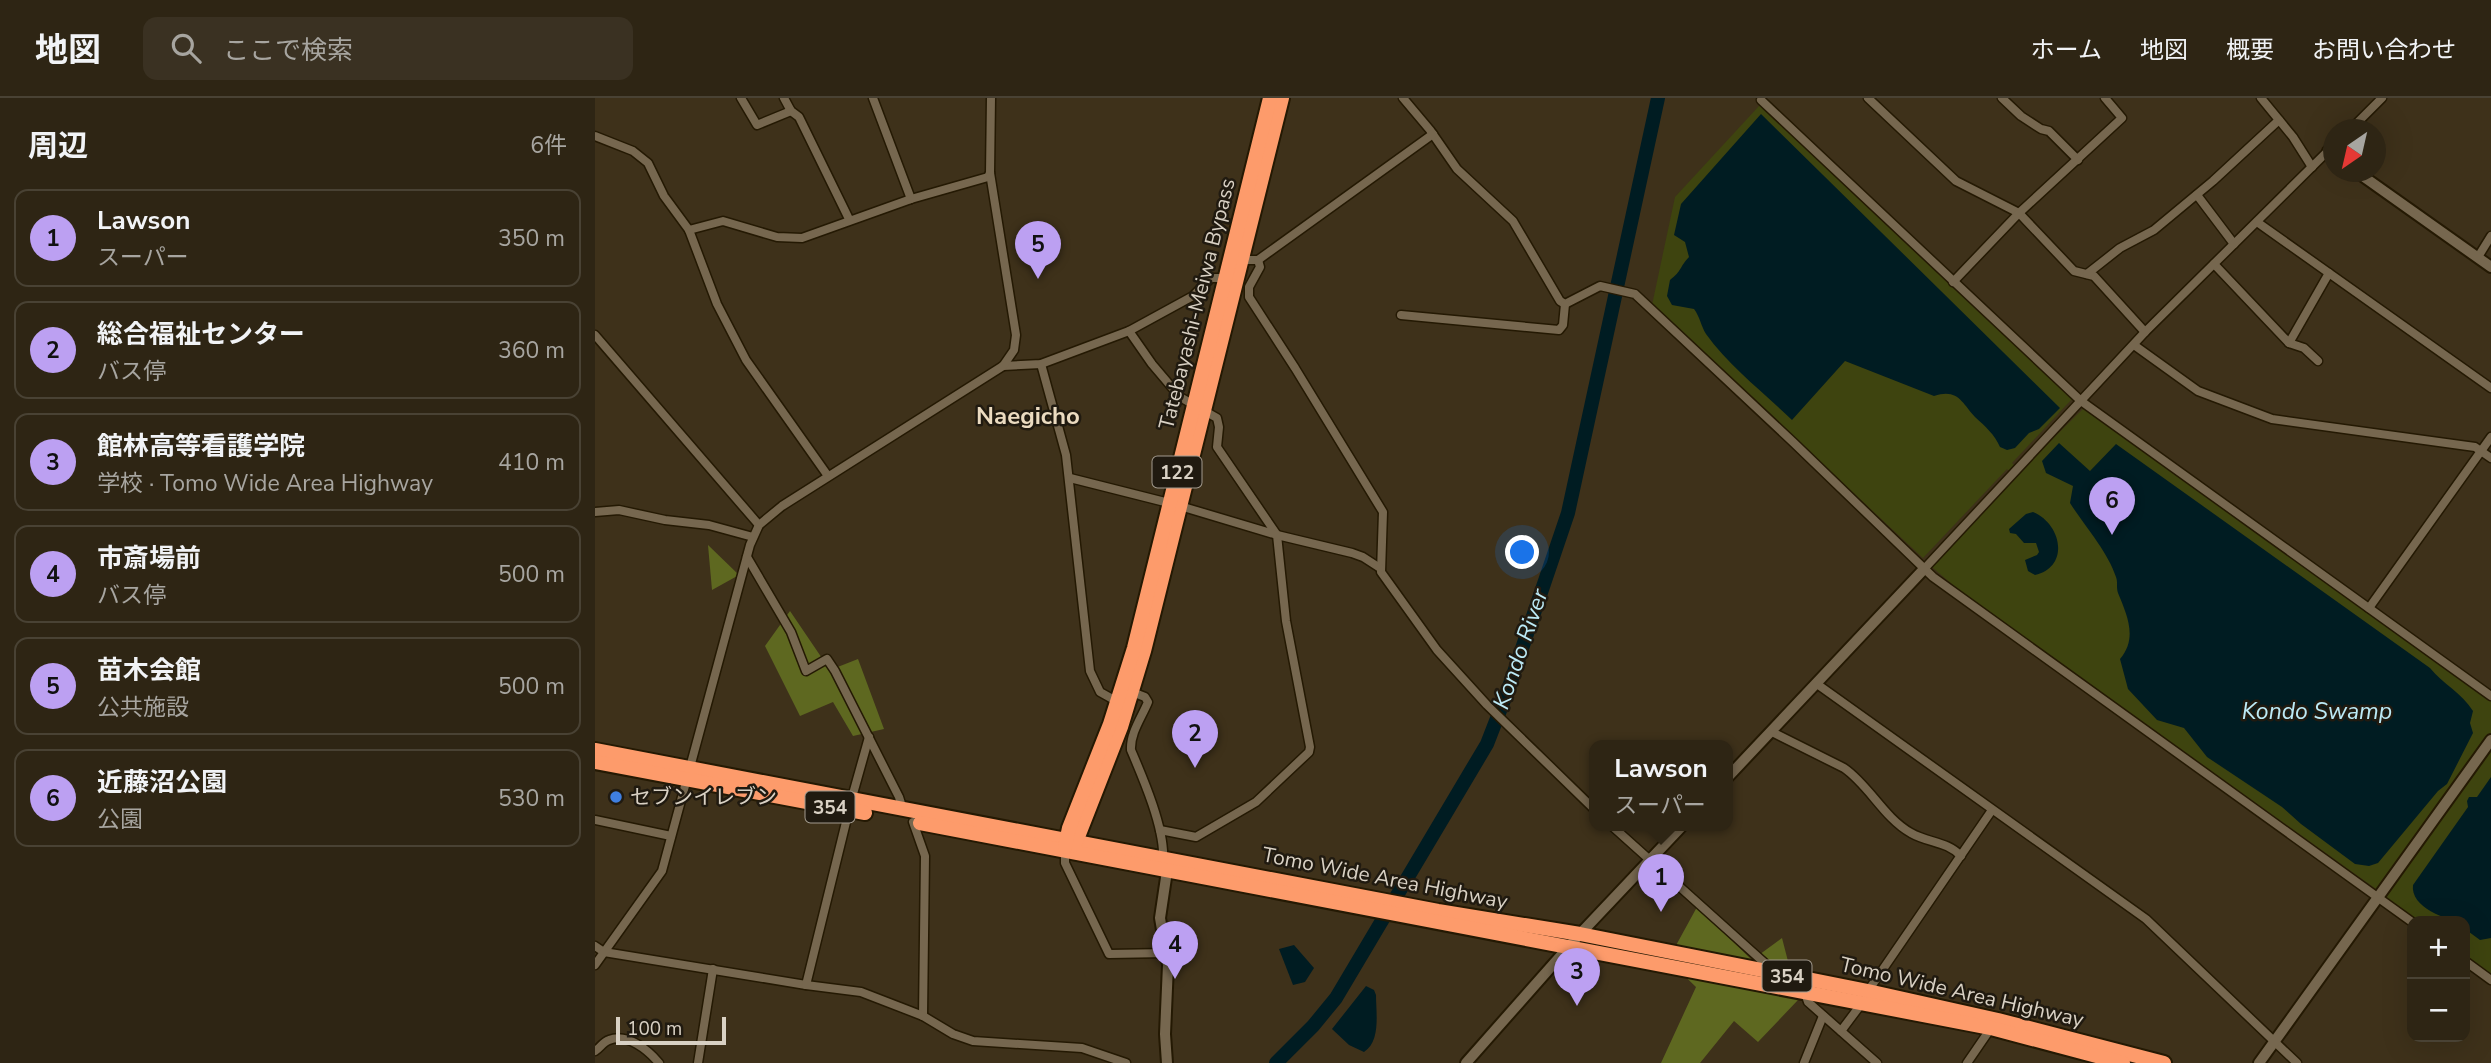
<!DOCTYPE html>
<html lang="ja">
<head>
<meta charset="utf-8">
<style>
	:root { --surface:#2e2514; --page:#3a3122; --text:#f1f3f6; --muted:#a7a5a0; --line:#494234; --accent:#bca0f2 }
	body { margin:0; font-family:"Nunito Sans","Noto Sans JP",sans-serif; background:var(--page); color:var(--text) }
	.controls { position:absolute; right:21px; bottom:21px; display:grid; overflow:hidden; border-radius:14px; box-shadow:0 7px 28px #0002 }
	.controls button { width:63px; height:63px; display:grid; place-items:center; padding:0; border:0; border-bottom:2px solid var(--line); background:var(--surface); color:var(--text); font:35px sans-serif }
	.compass { position:absolute; left:1728px; top:21px; width:63px; height:63px; border-radius:50%; background:var(--surface); box-shadow:0 7px 28px #0002; rotate:214deg }
	.scale { position:absolute; left:21px; bottom:18px; width:110px; box-sizing:border-box; padding-left:7px; border:4px solid #d9d1c4; border-top:0; font-size:19px; line-height:24px; white-space:nowrap; color:#d9d1c4; -webkit-text-stroke:5px #201a10; paint-order:stroke }
	.you { position:absolute; left:928px; top:455px; width:24px; height:24px; margin:-18px; border:5px solid #fff; border-radius:50%; background:#1a73e8; box-shadow:0 0 0 10px #1a73e833 }
	.badge { display:grid; place-items:center; width:46px; height:46px; border-radius:50%; background:var(--accent); color:#111; font-size:23px; font-weight:700 }
	.pin { position:absolute; translate:-50% -58px; filter:drop-shadow(0 2px 4px #0008) }
	.pin::after { content:''; position:absolute; top:37px; width:24px; height:21px; background:inherit; clip-path:polygon(0 0,100% 0,50% 100%) }
	.popup { position:absolute; left:994px; top:642px; width:144px; height:91px; box-sizing:border-box; display:grid; place-content:center; border-radius:14px; background:var(--surface); filter:drop-shadow(0 2px 5px #0005); font-size:23px; white-space:nowrap; color:var(--muted) }
	.popup b { font-size:26px; color:var(--text) }
	.popup::after { content:''; position:absolute; left:50%; top:100%; margin-left:-14px; border:14px solid transparent; border-top-color:var(--surface) }
	.list { margin:0; padding:0; list-style:none }
	h2 { display:flex; justify-content:space-between; align-items:center; height:91px; margin:0; padding:0 28px; font-size:30px }
	h2 small { font-size:23px; font-weight:400; color:var(--muted) }
	.list li { display:grid; grid-template-columns:46px 1fr auto; gap:21px; align-items:center; box-sizing:border-box; height:98px; margin:0 14px 14px; padding:0 14px; border:2px solid var(--line); border-radius:14px }
	.list b { display:block; font-size:26px; white-space:nowrap }
	.list p { margin:0; font-size:23px; white-space:nowrap; color:var(--muted) }
	.list em { font-size:23px; font-style:normal; color:var(--muted) }
	.icon { flex:none; width:38px; height:38px; fill:none; stroke:currentColor; stroke-width:2; stroke-linecap:round; stroke-linejoin:round }
	.map { position:relative; flex:none; width:1896px; height:965px; overflow:hidden }
	header { display:flex; align-items:center; gap:42px; box-sizing:border-box; height:98px; padding:0 35px; background:var(--surface); border-bottom:2px solid var(--line) }
	header strong { font-size:33px }
	nav { display:flex; gap:38px; margin-inline-start:auto; font-size:24px }
	.search { width:490px; height:63px; background:var(--page); display:flex; align-items:center; gap:18px; box-sizing:border-box; padding:0 24px; border-radius:14px; color:var(--muted); font-size:26px }
	main { display:flex }
	aside { flex:1; background:var(--surface) }
	.map>svg:first-child { display:block }
</style>
</head>
<body>
<header>
<strong>地図</strong>
<div class="search"><svg class="icon" aria-label="search" viewBox="0 0 24 24"><circle cx="10" cy="10" r="6"/><path d="M15 15l6 6"/></svg>ここで検索</div>
<nav><a>ホーム</a><a>地図</a><a>概要</a><a>お問い合わせ</a></nav>
</header>
<main>
<aside>
<h2>周辺<small>6件</small></h2>
<ul class="list">
<li><span class="badge">1</span><div><b>Lawson</b><p>スーパー</p></div><em>350 m</em></li>
<li><span class="badge">2</span><div><b>総合福祉センター</b><p>バス停</p></div><em>360 m</em></li>
<li><span class="badge">3</span><div><b>館林高等看護学院</b><p>学校 · Tomo Wide Area Highway</p></div><em>410 m</em></li>
<li><span class="badge">4</span><div><b>市斎場前</b><p>バス停</p></div><em>500 m</em></li>
<li><span class="badge">5</span><div><b>苗木会館</b><p>公共施設</p></div><em>500 m</em></li>
<li><span class="badge">6</span><div><b>近藤沼公園</b><p>公園</p></div><em>530 m</em></li>
</ul>
</aside>
<div class="map">
<svg width="1896" height="965" viewBox="0 0 1896 965">
	<rect width="100%" height="100%" fill="#3e311a"/>
	<polygon fill="#3e440f" points="1164,8 1169,8 1357,184 1477,301 1417,365 1425,373 1489,310 1896,601 1896,635 1788,787 1896,649 1896,877 1870,857 1870,823 1824,823 1791,799 1791,796 1781,791 1365,493 1337,469 1420,379 1412,371 1328,460 1057,207 1080,99"/>
	<g fill="#5e6820">
		<polygon points="113,447 144,477 117,492"/>
		<polygon points="195,513 235,572 263,561 289,631 258,638 238,604 205,618 170,548"/>
		<polygon points="1102,809 1157,862 1187,840 1203,902 1163,944 1139,923 1105,965 1066,965 1101,889 1073,862"/>
	</g>
	<g fill="#001c22">
		<path d="M1166 16 1465 310 1444 331 1434 335 1420 350 1412 352 1405 349C1400 337 1390 328 1380 319 1367 305 1363 290 1339 298L1250 263 1197 322C1168 294 1134 268 1111 236 1106 228 1105 219 1099 211L1077 207 1072 198 1075 182C1087 173 1085 168 1094 159L1090 144 1079 137 1086 106Z"/>
		<path d="M1464 345 1495 373 1521 346 1835 570C1848 586 1867 595 1878 613L1875 625 1878 635 1852 686 1843 693 1783 765 1774 768 1760 766 1706 726 1687 709 1612 659 1589 630 1562 622 1533 591 1525 561C1543 540 1532 517 1523 495 1521 489 1523 484 1521 479 1513 454 1489 427 1475 405L1478 388 1451 375 1447 363Z"/>
		<path d="M1438 414C1467 426 1475 469 1440 477L1433 473 1430 462 1442 457 1444 454 1441 445H1429L1421 436 1415 435 1414 431 1431 416Z"/>
		<path d="M1896 679V840L1885 842 1870 831V823C1851 823 1815 809 1818 787L1873 709 1872 703 1874 699H1882Z"/>
		<polygon points="699,847 719,870 710,884 698,887 684,851"/>
		<path d="M771 888 779 892 781 897C781 915 786 943 769 954L754 947 737 931Z"/>
	</g>
	<g fill="none" stroke-linecap="round" stroke-linejoin="round">
		<polyline stroke="#001c22" stroke-width="14" points="681,965 718,928 741,900 892,646 913,592 973,415 1063,0"/>
		<g stroke="#241903" stroke-width="11">
			<g id="street">
				<polyline points="146,0 162,27 196,13"/>
				<polyline points="189,0 196,13 204,19 254,121"/>
				<polyline points="278,0 316,101"/>
				<polyline points="808,0 835,32 862,71 918,123 965,203 970,206 1005,188 1040,196 1199,345 1338,479 1817,824"/>
				<polyline points="1273,0 1361,83 1424,115 1479,173 1499,178 1550,234"/>
				<polyline points="1407,0 1426,18 1446,31 1454,33 1483,62"/>
				<polyline points="1666,0 1698,39 1717,69"/>
				<polyline points="1166,2 1486,303 1896,598"/>
				<polyline points="1755,32 1787,0"/>
				<polyline points="0,38 38,53 53,65 69,98 94,132 122,206 151,262 233,378"/>
				<polyline points="1602,97 1639,146"/>
				<polyline points="1662,124 1896,290"/>
				<polyline points="94,132 128,123 182,139 207,140 316,101 393,79 395,75"/>
				<polyline points="1883,159 1896,138"/>
				<polyline points="646,162 663,162 838,36"/>
				<polyline points="663,162 665,169 654,189 654,199 700,270 788,414 786,474 842,552 892,607 1000,712"/>
				<polyline points="1619,166 1694,245 1709,250 1723,263"/>
				<polyline points="1492,176 1525,150 1559,132 1618,83 1684,22"/>
				<polyline points="1358,184 1424,115 1527,20 1510,0"/>
				<polyline points="806,217 964,232 968,227 970,206"/>
				<polyline points="534,233 557,266 585,299 622,320 624,329 622,349 682,437 691,523 715,649 714,654 661,704 601,739 565,732"/>
				<polyline points="0,237 164,427"/>
				<polyline points="1694,245 1734,175"/>
				<polyline points="1539,247 1603,293 1677,321 1880,349 1896,360"/>
				<polyline points="446,266 471,357 495,573 505,594 523,604"/>
				<polyline points="408,268 446,266 534,233 598,198 616,180 631,180"/>
				<polyline points="475,380 574,405"/>
				<polyline points="585,408 682,437 757,455 768,459 785,470"/>
				<polyline points="0,414 24,412 70,422 114,427 158,439"/>
				<polyline points="152,459 196,534 211,573 232,561 240,573 304,699 308,712"/>
				<polyline points="1330,470 1550,234 1738,48"/>
				<polyline points="1774,510 1896,339"/>
				<polyline points="1222,586 1551,821 1702,965"/>
				<path d="M537 594 550 599 553 604C547 619 535 635 536 652 548 680 570 731 568 761"/>
				<path d="M1177 634 1249 670C1274 687 1289 720 1316 735 1333 745 1352 743 1366 758"/>
				<polyline points="256,703 274,639"/>
				<polyline points="0,722 76,738"/>
				<polyline points="318,724 330,758 328,918"/>
				<polyline points="1017,728 1173,868 1175,875"/>
				<polyline points="470,754 470,765 514,856 572,855"/>
				<polyline points="0,848 9,854 211,887 266,894 328,918 358,936 378,943 487,950 531,965"/>
				<polyline points="1870,863 1896,882"/>
				<polyline points="0,867 67,773 155,447 164,427 187,408 408,268 419,252 421,237 395,75 396,0"/>
				<polyline points="211,887 254,712"/>
				<polyline points="1273,893 1397,712"/>
				<polyline points="1210,895 1213,904 1282,965"/>
				<polyline points="1246,933 1267,905"/>
				<path d="M0 953C5 950 8 944 14 942 33 935 53 952 64 965"/>
				<polyline points="103,965 118,871"/>
				<polyline points="1209,965 1228,918"/>
				<polyline points="1372,965 1396,930"/>
			</g>
		</g>
		<g stroke="#241903" stroke-width="14">
			<g id="secondary">
				<polyline points="1733,53 1738,56"/>
				<polyline points="1762,74 1896,169"/>
				<polyline points="1132,680 1330,470"/>
				<polyline points="572,965 570,936 573,867 565,820 572,773"/>
				<polyline points="871,965 985,836 1087,728"/>
				<polyline points="1664,965 1896,642"/>
			</g>
		</g>
		<g stroke="#241903" stroke-width="18">
			<g id="highway">
				<polyline points="0,652 843,813 985,836 1273,893 1403,922 1569,965"/>
				<polyline points="0,664 270,715"/>
				<polyline points="325,725 1396,930 1528,965"/>
				<polyline points="477,748 481,744 526,629 549,553 687,0"/>
				<polyline points="470,749 474,730 515,626 539,550 675,0"/>
			</g>
		</g>
		<use href="#street" stroke="#76674f" stroke-width="8"/>
		<use href="#secondary" stroke="#76674f" stroke-width="10"/>
		<use href="#highway" stroke="#fd9b6b" stroke-width="14"/>
	</g>
	<circle fill="#3f7fe0" stroke="#201a10" stroke-width="2.5" cx="21" cy="699" r="7"/>
	<g text-anchor="middle" stroke-width="5" stroke-linejoin="round" paint-order="stroke">
		<g fill="#201a10" stroke="#a29a8e" stroke-width="2">
			<rect x="557.5" y="358.5" width="49" height="31" rx="5"/>
			<rect x="210.5" y="693.5" width="49" height="31" rx="5"/>
			<rect x="1167.5" y="862.5" width="49" height="31" rx="5"/>
		</g>
		<g font-size="19" font-weight="bold" fill="#d9d1c4">
			<text x="582" y="381">122</text>
			<text x="235" y="716">354</text>
			<text x="1192" y="885">354</text>
		</g>
		<g font-size="21" fill="#d9d1c4" stroke="#201a10">
			<text transform="translate(602 206) rotate(-76)" y="7">Tatebayashi-Meiwa Bypass</text>
			<text transform="translate(790 780) rotate(11)" y="7">Tomo Wide Area Highway</text>
			<text transform="translate(1367 894) rotate(13)" y="7">Tomo Wide Area Highway</text>
		</g>
		<g font-size="21" fill="#d9d1c4" stroke="#201a10" text-anchor="start">
			<text x="35" y="706">セブンイレブン</text>
		</g>
		<g font-size="23" font-style="italic" fill="#bceaf6" stroke="#201a10">
			<text transform="translate(925 551) rotate(-71)" y="8">Kondo River</text>
			<text x="1722" y="621">Kondo Swamp</text>
		</g>
		<g font-size="24" font-weight="bold" fill="#ebdbc0" stroke="#201a10">
			<text x="433" y="326">Naegicho</text>
		</g>
	</g>
</svg>
<div class="controls">
<button>+</button>
<button>−</button>
</div>
<svg class="compass" viewBox="-18 -18 36 36"><path d="M0-13l5 13h-10z" fill="#e53935"/><path d="M0 13l5-13h-10z" fill="#a7a5a0"/></svg>
<div class="scale">100 m</div>
<div class="you"></div>
<div class="pin badge" style="left:1066px;top:814px">1</div>
<div class="popup"><b>Lawson</b>スーパー</div>
<div class="pin badge" style="left:600px;top:670px">2</div>
<div class="pin badge" style="left:982px;top:908px">3</div>
<div class="pin badge" style="left:580px;top:881px">4</div>
<div class="pin badge" style="left:443px;top:181px">5</div>
<div class="pin badge" style="left:1517px;top:437px">6</div>
</div>
</main>
</body>
</html>
